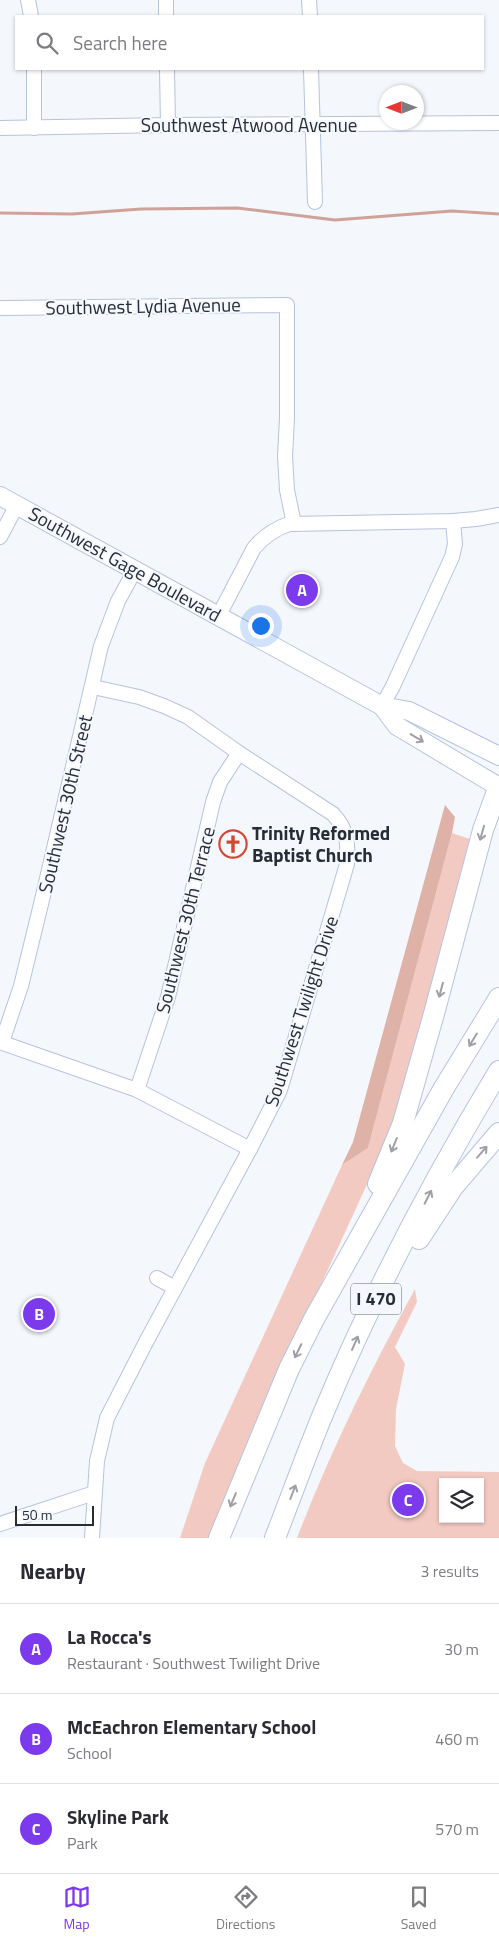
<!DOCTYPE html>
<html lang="en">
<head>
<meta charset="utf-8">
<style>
	:root { --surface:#fff; --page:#f2f2f3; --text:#2b2b33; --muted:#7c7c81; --line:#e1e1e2; --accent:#7c3aed }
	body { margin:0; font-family:"Titillium Web",sans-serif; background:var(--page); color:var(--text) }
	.controls { position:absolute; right:15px; bottom:15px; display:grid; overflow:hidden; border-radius:0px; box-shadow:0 1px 4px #0004 }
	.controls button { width:45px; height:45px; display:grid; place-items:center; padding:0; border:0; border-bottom:1px solid var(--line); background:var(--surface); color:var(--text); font:25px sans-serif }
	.compass { position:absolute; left:379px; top:85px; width:45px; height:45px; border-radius:50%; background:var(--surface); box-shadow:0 1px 4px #0004; rotate:270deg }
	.scale { position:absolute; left:15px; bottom:12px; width:79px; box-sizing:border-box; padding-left:5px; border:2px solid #272c36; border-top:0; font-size:14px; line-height:18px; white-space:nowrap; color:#272c36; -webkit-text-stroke:4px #f4f7fc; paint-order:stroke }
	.you { position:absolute; left:260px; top:625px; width:18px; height:18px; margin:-12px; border:4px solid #fff; border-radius:50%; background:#1a73e8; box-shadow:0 0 0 8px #1a73e833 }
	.badge { display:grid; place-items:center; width:32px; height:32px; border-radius:50%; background:var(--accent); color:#fff; font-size:16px; font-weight:700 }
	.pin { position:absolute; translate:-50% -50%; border:2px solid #fff; box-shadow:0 1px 5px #0006 }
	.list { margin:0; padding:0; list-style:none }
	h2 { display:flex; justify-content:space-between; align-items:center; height:65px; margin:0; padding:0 20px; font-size:21px }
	h2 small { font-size:16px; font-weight:400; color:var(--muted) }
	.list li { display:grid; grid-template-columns:32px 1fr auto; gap:15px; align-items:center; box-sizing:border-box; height:90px; padding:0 20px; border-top:1px solid var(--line) }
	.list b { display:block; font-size:19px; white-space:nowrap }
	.list p { margin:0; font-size:16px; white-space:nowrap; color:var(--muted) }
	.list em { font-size:16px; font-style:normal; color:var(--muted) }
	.icon { flex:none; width:28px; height:28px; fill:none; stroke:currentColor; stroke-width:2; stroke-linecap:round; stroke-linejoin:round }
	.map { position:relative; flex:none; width:499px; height:1538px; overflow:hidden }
	.search { position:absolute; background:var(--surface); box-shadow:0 1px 4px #0004; left:15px; right:15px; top:15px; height:55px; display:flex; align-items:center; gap:12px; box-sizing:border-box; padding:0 18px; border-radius:0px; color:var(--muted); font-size:19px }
	.sheet { height:335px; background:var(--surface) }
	nav { display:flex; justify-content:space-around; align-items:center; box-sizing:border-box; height:70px; border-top:1px solid var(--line); background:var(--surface); font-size:14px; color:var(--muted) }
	nav a { display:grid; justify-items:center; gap:2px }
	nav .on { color:var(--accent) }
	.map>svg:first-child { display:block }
</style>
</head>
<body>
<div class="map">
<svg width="499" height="1538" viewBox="0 0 499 1538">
	<rect width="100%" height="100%" fill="#f4f7fc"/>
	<g fill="#f3cac2" fill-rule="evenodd">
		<polygon points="452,833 470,839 409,1076 392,1130 279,1376 212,1538 180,1538 205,1463 342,1165 368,1148"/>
		<path d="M415 1289 417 1302 395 1347 405 1364 396 1409 395 1446 403 1463 417 1471 499 1472V1538H297C330 1452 371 1369 415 1289ZM443 1482H480V1519H443Z"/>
	</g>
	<polygon fill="#dfb2a8" points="445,805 455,817 452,833 368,1148 342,1165 353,1142"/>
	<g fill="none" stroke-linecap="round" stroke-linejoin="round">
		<polyline stroke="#cfa299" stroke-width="3" points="0,213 72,214 141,209 237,208 335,220 452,211 499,214"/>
		<g stroke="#b6c3de" stroke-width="16">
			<g id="minor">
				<polyline points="28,0 31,16"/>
				<polyline points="166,0 166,16"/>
				<polyline points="309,0 310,16"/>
				<polyline points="167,69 168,125"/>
				<polyline points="311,69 315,202"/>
				<polyline points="0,128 168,125 499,123"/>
				<polyline points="34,128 34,69"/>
				<polyline points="0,308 287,305 287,418 285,456 287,490 294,524"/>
				<polyline points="0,537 17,505"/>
				<path d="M219 615 254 548C264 536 274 529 289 524L453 521 476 519 499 515"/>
				<polyline points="382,706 393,686 452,557 455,544 453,521"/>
				<polyline points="0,1042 137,1090 250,1149"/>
				<polyline points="2,1042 21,986 42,900 101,646 118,601 135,570"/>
				<polyline points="137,1090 168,997 213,802 220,782 239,753"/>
				<polyline points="157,1278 175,1288"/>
				<polyline points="0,1524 94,1493"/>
				<path d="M92 1538 97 1461 107 1418 146 1342 250 1149 280 1090 347 864C348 844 348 830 333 814L239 753 188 717 164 706 139 697 93 687"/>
			</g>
		</g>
		<g stroke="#b6c3de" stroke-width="20">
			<g id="major">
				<polyline points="0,496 382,706 409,711 499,756"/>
				<polyline points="382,706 397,726 499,787"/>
			</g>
		</g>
		<g stroke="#b6c3de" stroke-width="22">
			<g id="highway">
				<polyline points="378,1184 403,1123 435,1010 483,830 499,786"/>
				<polyline points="419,1239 453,1187 499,1133"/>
				<polyline points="219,1538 289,1369 314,1319 444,1088 499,998"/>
				<path d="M275 1538C291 1497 306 1455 323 1414 372 1296 433 1180 499 1071"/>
			</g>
		</g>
		<use href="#minor" stroke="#fff" stroke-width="14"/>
		<use href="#major" stroke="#fff" stroke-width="18"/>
		<use href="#highway" stroke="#fff" stroke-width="20"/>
	</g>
	<defs><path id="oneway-shaft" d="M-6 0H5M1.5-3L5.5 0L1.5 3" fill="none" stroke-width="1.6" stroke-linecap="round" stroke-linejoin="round" transform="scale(1.25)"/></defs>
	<g stroke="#9ea0a5">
		<use href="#oneway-shaft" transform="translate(417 738) rotate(31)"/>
		<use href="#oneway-shaft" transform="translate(482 833) rotate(106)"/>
		<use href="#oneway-shaft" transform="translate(441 990) rotate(105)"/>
		<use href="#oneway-shaft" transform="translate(473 1040) rotate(121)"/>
		<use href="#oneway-shaft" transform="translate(394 1145) rotate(112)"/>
		<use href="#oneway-shaft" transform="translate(482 1152) rotate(-49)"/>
		<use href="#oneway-shaft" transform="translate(428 1197) rotate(-63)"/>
		<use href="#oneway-shaft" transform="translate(355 1343) rotate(-66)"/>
		<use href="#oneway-shaft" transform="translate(298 1351) rotate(116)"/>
		<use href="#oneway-shaft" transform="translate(293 1492) rotate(-69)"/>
		<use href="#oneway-shaft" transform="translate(233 1500) rotate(113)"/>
	</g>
	<defs>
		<g id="church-ring" transform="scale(1.4375)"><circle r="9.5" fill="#f4f7fc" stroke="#d44831" stroke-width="1.5"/><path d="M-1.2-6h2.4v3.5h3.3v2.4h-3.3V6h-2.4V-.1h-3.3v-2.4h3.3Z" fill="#d44831"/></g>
	</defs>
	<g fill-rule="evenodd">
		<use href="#church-ring" x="233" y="844"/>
	</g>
	<g text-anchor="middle" stroke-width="4" stroke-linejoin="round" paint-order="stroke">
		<rect fill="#f4f7fc" stroke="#646971" stroke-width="1" x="351" y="1283.5" width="50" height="31" rx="4"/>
		<g font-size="18" font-weight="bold" fill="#272c36">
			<text x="376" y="1305">I 470</text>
		</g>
		<g font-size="19" fill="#272c36" stroke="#f4f7fc">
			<text x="249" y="132">Southwest Atwood Avenue</text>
			<text transform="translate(143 306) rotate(-1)" y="7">Southwest Lydia Avenue</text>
			<text transform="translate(125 564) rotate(29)" y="7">Southwest Gage Boulevard</text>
			<text transform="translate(65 804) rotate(-77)" y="7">Southwest 30th Street</text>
			<text transform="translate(185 920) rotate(-76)" y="7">Southwest 30th Terrace</text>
			<text transform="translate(301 1011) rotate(-72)" y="7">Southwest Twilight Drive</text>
		</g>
		<g font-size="19" font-weight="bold" fill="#272c36" stroke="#f4f7fc" text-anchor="start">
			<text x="252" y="840">Trinity Reformed<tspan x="252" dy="22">Baptist Church</tspan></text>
		</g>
	</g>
</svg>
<div class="controls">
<button><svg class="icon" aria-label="layers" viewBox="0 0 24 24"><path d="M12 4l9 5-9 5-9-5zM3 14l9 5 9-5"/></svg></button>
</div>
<svg class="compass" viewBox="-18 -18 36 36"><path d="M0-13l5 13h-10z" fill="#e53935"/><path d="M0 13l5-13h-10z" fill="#7c7c81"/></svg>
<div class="scale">50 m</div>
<div class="you"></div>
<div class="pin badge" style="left:302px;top:590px">A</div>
<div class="pin badge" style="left:39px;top:1314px">B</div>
<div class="pin badge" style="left:408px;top:1500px">C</div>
<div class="search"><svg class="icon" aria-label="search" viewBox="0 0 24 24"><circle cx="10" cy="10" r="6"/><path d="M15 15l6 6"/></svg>Search here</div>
</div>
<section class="sheet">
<h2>Nearby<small>3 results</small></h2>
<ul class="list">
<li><span class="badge">A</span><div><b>La Rocca's</b><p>Restaurant · Southwest Twilight Drive</p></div><em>30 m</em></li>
<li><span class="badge">B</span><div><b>McEachron Elementary School</b><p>School</p></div><em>460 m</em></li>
<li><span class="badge">C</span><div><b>Skyline Park</b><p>Park</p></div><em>570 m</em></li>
</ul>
</section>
<nav>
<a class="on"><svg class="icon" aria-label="map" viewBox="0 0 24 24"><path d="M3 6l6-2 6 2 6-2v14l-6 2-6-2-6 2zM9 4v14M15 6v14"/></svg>Map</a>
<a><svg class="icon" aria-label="directions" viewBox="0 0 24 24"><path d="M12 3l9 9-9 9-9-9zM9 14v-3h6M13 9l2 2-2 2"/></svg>Directions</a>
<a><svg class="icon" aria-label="saved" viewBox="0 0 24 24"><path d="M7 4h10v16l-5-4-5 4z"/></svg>Saved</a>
</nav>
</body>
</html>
